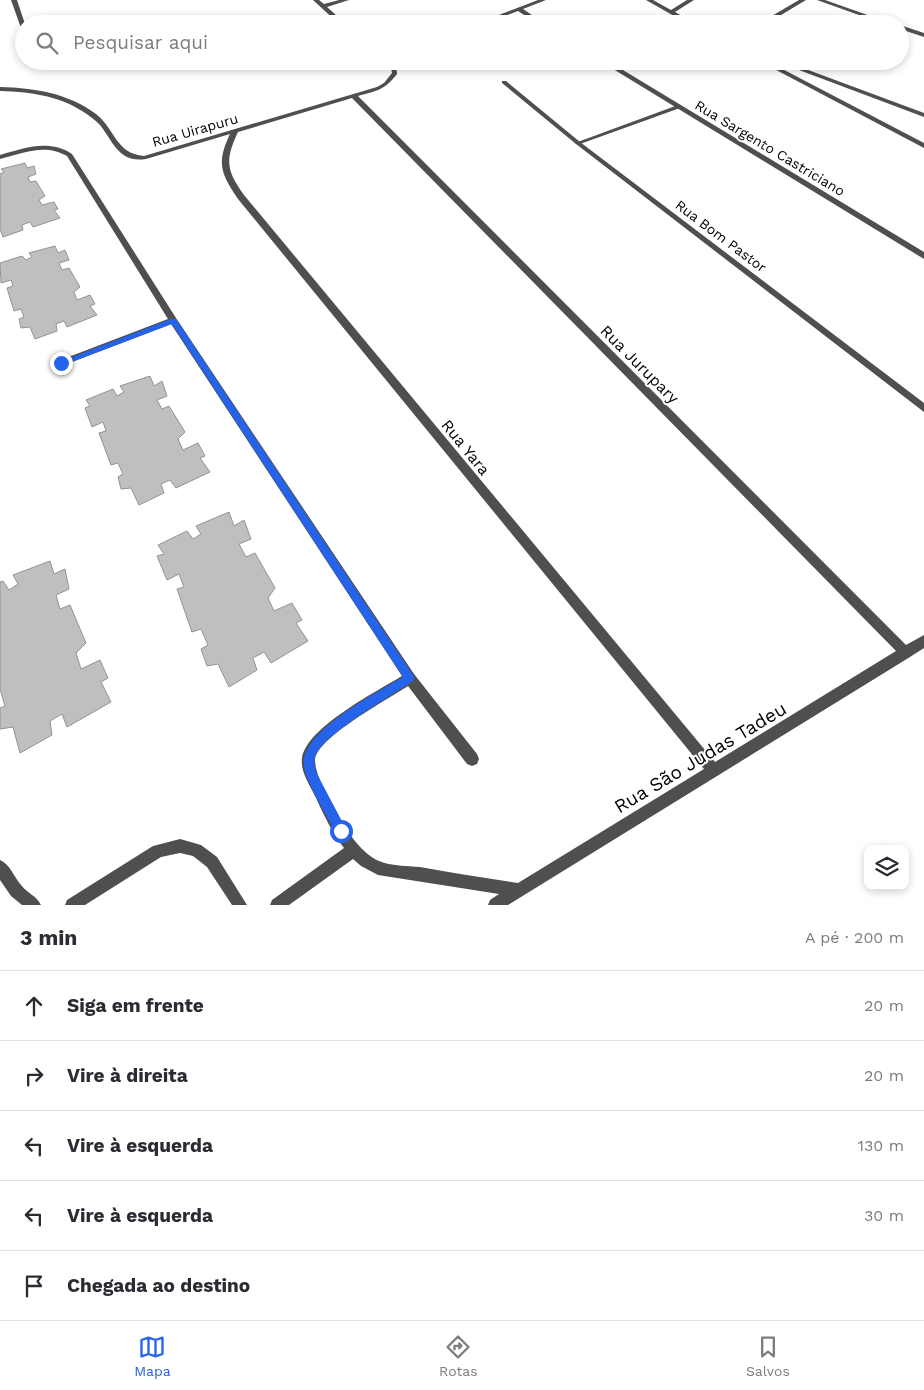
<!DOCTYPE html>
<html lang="pt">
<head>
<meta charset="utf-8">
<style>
	:root { --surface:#fff; --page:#f2f2f3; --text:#2b2b33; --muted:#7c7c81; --line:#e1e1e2; --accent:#2563eb }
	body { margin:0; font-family:"Work Sans",sans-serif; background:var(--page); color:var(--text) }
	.controls { position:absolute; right:15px; bottom:15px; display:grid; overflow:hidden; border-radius:10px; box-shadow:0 2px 8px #0003 }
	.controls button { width:45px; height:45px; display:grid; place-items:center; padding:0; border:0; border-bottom:1px solid var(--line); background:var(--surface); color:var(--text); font:25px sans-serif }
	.stop { position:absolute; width:15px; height:15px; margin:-11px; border:4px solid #2563eb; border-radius:50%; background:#fff }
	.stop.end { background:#2563eb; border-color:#fff; box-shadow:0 1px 5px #0008 }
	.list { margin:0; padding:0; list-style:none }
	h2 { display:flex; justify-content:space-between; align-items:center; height:65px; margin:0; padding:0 20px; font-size:21px }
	h2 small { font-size:16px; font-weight:400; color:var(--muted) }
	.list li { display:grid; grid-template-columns:32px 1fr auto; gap:15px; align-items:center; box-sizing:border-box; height:70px; padding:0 20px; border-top:1px solid var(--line) }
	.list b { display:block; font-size:19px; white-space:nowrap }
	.list em { font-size:16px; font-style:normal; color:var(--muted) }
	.icon { flex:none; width:28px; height:28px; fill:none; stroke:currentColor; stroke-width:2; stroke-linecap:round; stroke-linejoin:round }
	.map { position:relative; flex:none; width:924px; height:905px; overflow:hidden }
	.search { position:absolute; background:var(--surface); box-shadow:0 2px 8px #0003; left:15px; right:15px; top:15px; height:55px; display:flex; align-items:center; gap:12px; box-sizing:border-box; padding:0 18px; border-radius:28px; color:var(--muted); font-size:19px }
	.sheet { height:415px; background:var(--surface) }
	nav { display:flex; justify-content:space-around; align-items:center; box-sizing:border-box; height:70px; border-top:1px solid var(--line); background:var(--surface); font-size:14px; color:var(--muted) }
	nav a { display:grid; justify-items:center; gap:2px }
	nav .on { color:var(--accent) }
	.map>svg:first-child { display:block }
</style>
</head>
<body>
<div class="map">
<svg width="924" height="905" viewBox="0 0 924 905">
	<rect width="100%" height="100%" fill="#fff"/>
	<g fill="#bfbfbf" stroke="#939393">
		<polygon points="25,163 27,168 34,166 36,174 28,177 30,182 36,181 45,196 39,200 42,205 54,202 58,209 54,210 60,218 33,227 30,222 22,225 23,230 3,237 0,229 0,174 4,172 1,169"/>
		<polygon points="55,246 58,253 65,250 69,260 59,263 62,270 69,268 80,287 74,292 77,300 90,295 95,304 90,306 97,315 67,327 64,321 56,324 57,331 35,339 30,327 21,328 19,319 24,317 21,309 14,311 7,288 13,286 11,280 1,283 0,263 22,256 26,260 32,257 29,253"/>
		<polygon points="150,376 154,386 162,381 167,396 157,400 162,409 169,406 185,432 178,439 183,450 198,443 205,456 200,458 210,472 176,488 170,480 161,484 164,493 139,505 131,488 121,489 118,477 123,474 118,463 111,465 99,433 106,431 103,422 92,427 85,408 90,406 86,400 113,389 117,396 124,392 120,386"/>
		<polygon points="229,512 234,526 244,520 251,539 239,544 246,557 255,553 275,588 268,598 274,611 292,603 302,620 296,623 308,641 271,663 264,652 253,658 257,670 229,687 218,664 207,666 201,649 208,645 201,629 192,632 177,589 184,587 179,574 167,580 157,556 164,554 158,545 187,531 193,539 201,534 196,526"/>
		<polygon points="50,561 54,574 65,569 69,589 56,595 60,609 70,605 86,643 76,653 81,669 100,660 108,678 101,682 111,702 67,727 62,714 50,721 52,735 20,753 13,727 0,729 0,708 5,706 0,689 0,582 3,581 9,590 18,584 13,575"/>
	</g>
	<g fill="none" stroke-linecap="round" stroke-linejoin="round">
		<polygon fill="#4f4f4f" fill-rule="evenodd" points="678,105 681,107 680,108 580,144 575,143"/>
		<g fill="#4f4f4f" fill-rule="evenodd">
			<polygon points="11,0 17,0 25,24 24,24 24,30 21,28"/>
			<polygon points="313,0 319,0 324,4 339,0 349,0 327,7 346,24 339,24"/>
			<polygon points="538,0 546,0 523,9 545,24 538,24 518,11 484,24 475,24"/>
			<polygon points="646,0 653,0 671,10 687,0 694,0 675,12 696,24 688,24"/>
			<polygon points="799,0 806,0 766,24 758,24"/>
			<polygon points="817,0 825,0 893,24 884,24"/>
			<polygon points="900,25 924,33 924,37 900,29"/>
			<path d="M384 61H391L396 66 397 74C385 90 376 91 358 96L906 645 924 635V648L910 657 508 905H488L490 900 499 894 378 875 361 866 353 859 289 905H270L272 900 344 848C332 833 324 815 316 798 310 785 300 772 302 758 307 727 376 692 402 676L171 324 64 365H58L56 363 58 361 168 319 67 156C45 143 23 153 0 159V155C25 148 49 139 72 154L176 318 414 674 477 754 479 759 477 764 472 766 467 764 408 686C390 698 316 738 315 760 315 776 328 795 335 809 345 828 359 852 379 861 391 866 407 866 420 867 453 873 485 878 518 883L704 769 238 199C221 174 216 163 230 134L146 159C119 163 114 143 100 125 95 120 89 115 82 111 57 95 29 92 0 91V87C34 88 68 93 96 114 116 130 115 153 144 156L377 87 384 83 392 73 391 68ZM352 98 896 651 715 762 244 195C226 170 225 160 238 132Z"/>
			<polygon points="600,61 608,61 924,252 924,259"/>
			<polygon points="759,61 767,61 924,143 924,148"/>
			<polygon points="775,61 784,61 924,113 924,117"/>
			<polygon points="502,81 506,81 580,142 924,403 924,412 576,144 502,83"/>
			<polygon points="180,839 201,845 217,857 247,905 232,905 207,867 193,856 180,853 161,857 85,905 65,905 67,900 153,846"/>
			<path d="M0 860C10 864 14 877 21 885 27 893 37 896 41 905H22L11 896 0 880Z"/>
		</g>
	</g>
	<path fill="#2563eb" d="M171 319H176L415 678 413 681C393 695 321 735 315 757 313 762 315 767 316 772L347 831 345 835 341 837 337 835C328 817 307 785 304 766 298 733 378 692 403 677L172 324 64 365H58L57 363Z"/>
	<g text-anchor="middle" stroke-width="4" stroke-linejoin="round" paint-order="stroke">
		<g font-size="14" fill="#000" stroke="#fff">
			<text transform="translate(195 130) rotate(-16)" y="5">Rua Uirapuru</text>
			<text transform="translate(770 148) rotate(31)" y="5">Rua Sargento Castriciano</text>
			<text transform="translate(721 236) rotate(37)" y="5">Rua Bom Pastor</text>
		</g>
		<g font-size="16" fill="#000" stroke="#fff">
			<text transform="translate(640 364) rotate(45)" y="6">Rua Jurupary</text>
			<text transform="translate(466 447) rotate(51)" y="6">Rua Yara</text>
		</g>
		<g font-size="19" fill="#000" stroke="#fff">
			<text transform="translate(700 757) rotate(-31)" y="7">Rua São Judas Tadeu</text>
		</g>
	</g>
</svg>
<div class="controls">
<button><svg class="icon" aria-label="layers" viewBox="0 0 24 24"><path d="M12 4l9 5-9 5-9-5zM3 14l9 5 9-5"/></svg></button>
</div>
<div class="stop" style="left:341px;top:831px"></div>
<div class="stop end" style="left:61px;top:363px"></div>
<div class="search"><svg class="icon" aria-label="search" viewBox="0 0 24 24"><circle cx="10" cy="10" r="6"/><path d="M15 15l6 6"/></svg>Pesquisar aqui</div>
</div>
<section class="sheet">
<h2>3 min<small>A pé · 200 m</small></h2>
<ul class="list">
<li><svg class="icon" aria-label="ahead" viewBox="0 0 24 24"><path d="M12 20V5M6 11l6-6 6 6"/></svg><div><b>Siga em frente</b></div><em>20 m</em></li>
<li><svg class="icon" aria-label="right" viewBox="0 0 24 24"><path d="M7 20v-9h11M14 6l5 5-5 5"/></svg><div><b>Vire à direita</b></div><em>20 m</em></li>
<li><svg class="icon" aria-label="left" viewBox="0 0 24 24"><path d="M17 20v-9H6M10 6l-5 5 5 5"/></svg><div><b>Vire à esquerda</b></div><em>130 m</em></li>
<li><svg class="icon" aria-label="left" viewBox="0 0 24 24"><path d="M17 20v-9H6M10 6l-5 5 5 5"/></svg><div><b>Vire à esquerda</b></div><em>30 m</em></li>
<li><svg class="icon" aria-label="arrive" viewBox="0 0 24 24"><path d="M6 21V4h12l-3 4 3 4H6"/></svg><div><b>Chegada ao destino</b></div></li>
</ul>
</section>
<nav>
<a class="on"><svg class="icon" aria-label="map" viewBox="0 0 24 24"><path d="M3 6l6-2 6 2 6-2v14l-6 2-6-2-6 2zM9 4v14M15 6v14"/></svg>Mapa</a>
<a><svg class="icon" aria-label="directions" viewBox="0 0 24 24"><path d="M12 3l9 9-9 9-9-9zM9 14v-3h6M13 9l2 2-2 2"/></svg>Rotas</a>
<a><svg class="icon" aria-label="saved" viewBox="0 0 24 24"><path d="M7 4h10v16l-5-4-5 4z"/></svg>Salvos</a>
</nav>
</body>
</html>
